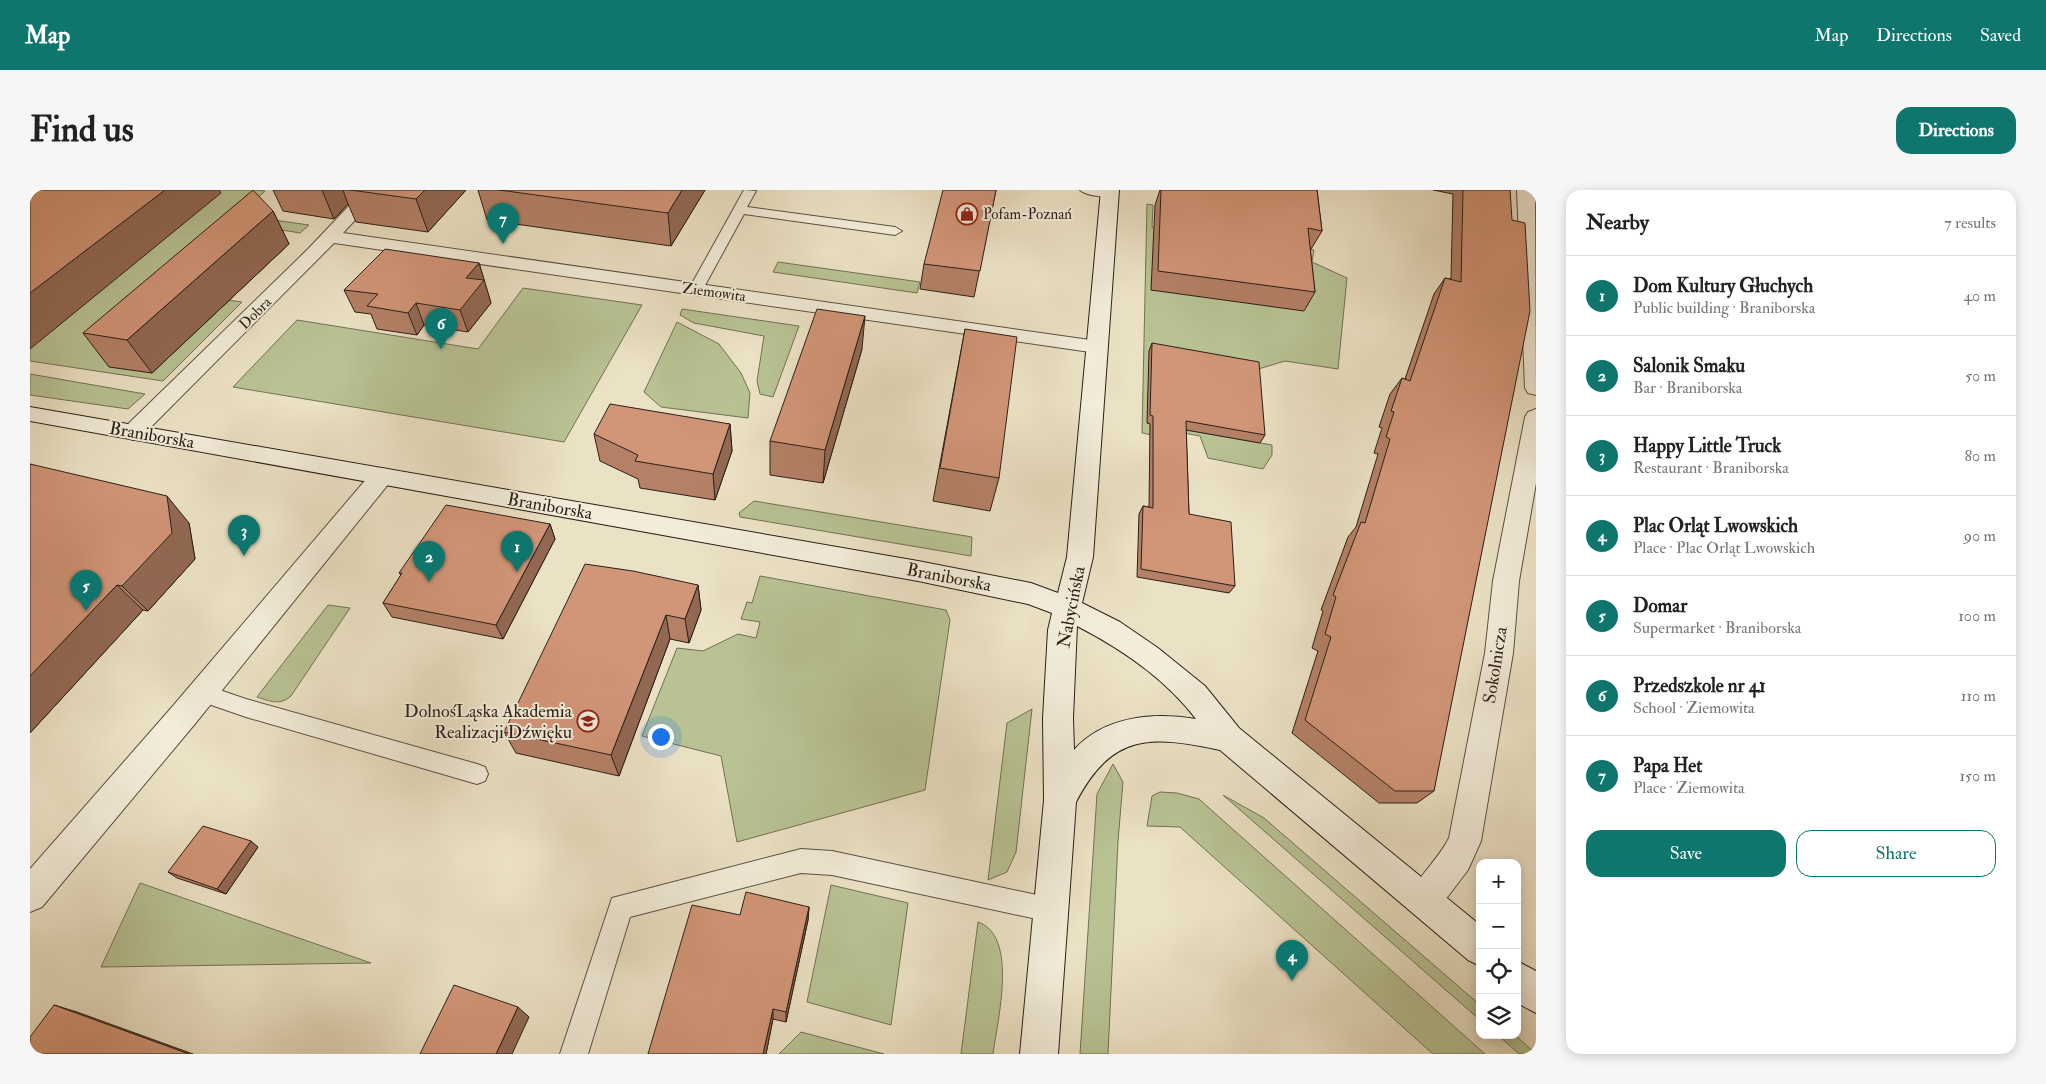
<!DOCTYPE html>
<html lang="en">
<head>
<meta charset="utf-8">
<style>
	:root { --surface:#fff; --page:#f6f6f6; --text:#222; --muted:#767676; --line:#e0e0e0; --accent:#0f766e }
	body { margin:0; font-family:"IM FELL Double Pica",serif; background:var(--page); color:var(--text) }
	.controls { position:absolute; right:15px; bottom:15px; display:grid; overflow:hidden; border-radius:10px; box-shadow:0 2px 12px #0003 }
	.controls button { width:45px; height:45px; display:grid; place-items:center; padding:0; border:0; border-bottom:1px solid var(--line); background:var(--surface); color:var(--text); font:25px sans-serif }
	.you { position:absolute; left:630px; top:546px; width:18px; height:18px; margin:-12px; border:4px solid #fff; border-radius:50%; background:#1a73e8; box-shadow:0 0 0 8px #1a73e833 }
	.badge { display:grid; place-items:center; width:32px; height:32px; border-radius:50%; background:var(--accent); color:#fff; font-size:16px; font-weight:700 }
	.pin { position:absolute; translate:-50% -41px; filter:drop-shadow(0 1px 2px #0008) }
	.pin::after { content:''; position:absolute; top:26px; width:18px; height:15px; background:inherit; clip-path:polygon(0 0,100% 0,50% 100%) }
	.list { margin:0; padding:0; list-style:none }
	h2 { display:flex; justify-content:space-between; align-items:center; height:65px; margin:0; padding:0 20px; font-size:21px }
	h2 small { font-size:16px; font-weight:400; color:var(--muted) }
	.list li { display:grid; grid-template-columns:32px 1fr auto; gap:15px; align-items:center; box-sizing:border-box; height:80px; padding:0 20px; border-top:1px solid var(--line) }
	.list b { display:block; font-size:19px; white-space:nowrap }
	.list p { margin:0; font-size:16px; white-space:nowrap; color:var(--muted) }
	.list em { font-size:16px; font-style:normal; color:var(--muted) }
	.actions { display:flex; gap:10px; padding:15px 20px }
	.actions a { flex:1; padding:11px 0; border:1px solid var(--accent); border-radius:15px; text-align:center; font-size:18px; color:var(--accent) }
	.actions .main { background:var(--accent); color:#fff }
	.icon { flex:none; width:28px; height:28px; fill:none; stroke:currentColor; stroke-width:2; stroke-linecap:round; stroke-linejoin:round }
	.map { position:relative; flex:none; width:1506px; height:864px; overflow:hidden; border-radius:15px }
	header { display:flex; align-items:center; gap:30px; box-sizing:border-box; height:70px; padding:0 25px; background:var(--accent); color:#fff }
	header strong { font-size:24px }
	nav { display:flex; gap:28px; margin-inline-start:auto; font-size:18px }
	.intro { display:flex; align-items:center; justify-content:space-between; box-sizing:border-box; height:120px; padding:0 30px }
	h1 { margin:0; font-size:35px }
	.button { padding:12px 22px; border-radius:15px; background:var(--accent); color:#fff; font-size:18px; font-weight:700 }
	main { display:flex; gap:30px; padding:0 30px }
	aside { flex:1; background:var(--surface); border-radius:15px; box-shadow:0 2px 12px #0003 }
	.map>svg:first-child { display:block }
</style>
</head>
<body>
<header>
<strong>Map</strong>
<nav><a>Map</a><a>Directions</a><a>Saved</a></nav>
</header>
<div class="intro"><h1>Find us</h1><a class="button">Directions</a></div>
<main>
<div class="map">
<svg width="1506" height="864" viewBox="0 0 1506 864">
	<rect width="100%" height="100%" fill="#ebe1c4"/>
	<filter id="stains"><feTurbulence type="fractalNoise" baseFrequency=".004" numOctaves="4"/><feColorMatrix values="0 0 0 0 .2 0 0 0 0 .09 0 0 0 0 .02 0 0 0 .5 -.17"/></filter>
	<radialGradient id="worn" r=".72"><stop offset=".6" stop-color="#630" stop-opacity="0"/><stop offset="1" stop-color="#630" stop-opacity=".3"/></radialGradient>
	<g fill="#b8c293" stroke="#727056">
		<polygon points="0,0 225,0 235,1 209,25 279,35 270,43 234,37 153,104 212,112 133,191 0,171"/>
		<polygon points="1117,14 1123,15 1122,37 1225,55 1226,50 1284,60 1282,72 1317,88 1308,179 1255,171 1225,180 1117,233 1242,255 1242,265 1233,279 1178,268 1170,246 1137,240 1137,248 1112,243"/>
		<polygon points="748,72 890,92 887,103 743,82"/>
		<polygon points="493,98 612,115 534,252 203,197 267,130 448,159"/>
		<polygon points="652,119 769,136 743,207 730,204 727,191 734,146 664,133 650,125"/>
		<polygon points="647,132 689,154 711,183 720,203 718,228 631,217 614,202"/>
		<polygon points="0,184 115,204 98,219 0,205"/>
		<polygon points="724,311 942,347 941,366 710,327 709,323"/>
		<polygon points="730,386 916,420 920,430 895,600 707,652 691,566 612,546 647,458 673,461 708,444 726,448 730,432 711,429 717,412 722,413"/>
		<path d="M298 415 320 418 261 506C250 516 240 511 227 507Z"/>
		<polygon points="1002,519 986,662 977,682 958,690 977,533"/>
		<polygon points="1083,574 1093,592 1088,651 1078,864 1050,864 1067,604"/>
		<polygon points="1130,602 1147,603 1169,609 1455,864 1403,864 1150,637 1117,636 1122,606"/>
		<polygon points="1193,605 1234,628 1450,815 1450,830"/>
		<polygon points="110,693 341,773 71,777"/>
		<polygon points="801,695 878,713 861,835 777,812"/>
		<path d="M948 732C989 746 967 832 963 864H931Z"/>
		<polygon points="771,842 854,864 749,864"/>
		<polygon points="1468,845 1485,845 1506,864 1489,864"/>
	</g>
	<g fill="none" stroke-linecap="round" stroke-linejoin="round">
		<g stroke="#5b5044" stroke-width="2">
			<g id="lane">
				<polygon points="714,0 726,1 717,17 865,37 872,41 865,45 714,24 673,99 666,103 661,102 659,99"/>
				<path d="M1050 0H1083L1086 3C1080 9 1056 6 1050 0Z"/>
				<polygon points="172,494 216,509 447,574 455,577 458,584 455,591 447,594 216,527 164,509 161,503 164,497"/>
				<polygon points="771,659 802,661 1021,708 1030,711 1033,720 1030,729 1021,732 802,685 771,683 600,727 558,864 530,864 582,708"/>
			</g>
		</g>
		<g stroke="#5b5044" stroke-width="2">
			<g id="street">
				<polygon points="334,0 353,0 313,43 1067,151 1074,152 1077,157 1074,162 1067,163 304,53 111,247 103,250 95,247 92,242 95,237 278,59"/>
				<polygon points="1487,0 1505,0 1506,205 1498,203 1495,198"/>
				<path d="M1506 219V293L1489 391 1483 463 1451 651 1438 680 1406 722 1394 727 1382 722 1377 710C1387 687 1408 670 1419 648L1455 463 1463 391 1495 227 1498 222Z"/>
				<polygon points="352,278 360,280 364,286 360,292 164,535 12,717 0,722 0,679 142,517 344,280"/>
			</g>
		</g>
		<g stroke="#2b1f19" stroke-width="2">
			<g id="secondary">
				<path d="M1071 0H1089L1063 367 1052 413 1090 432 1128 458 1175 496 1209 538 1450 735V776L1438 770 1190 560C1120 545 1082 543 1046 612L1028 864H990L1014 610 1013 528 1018 440 1022 423 998 414 888 391 0 231V217L888 371 1001 393 1028 403 1037 367ZM1047 436C1090 458 1136 489 1166 529 1124 522 1074 526 1044 560L1043 528Z"/>
				<polygon points="1487,771 1506,781 1506,823 1487,813"/>
			</g>
		</g>
		<use href="#lane" fill="#f2ecd9" fill-rule="evenodd"/>
		<use href="#street" fill="#f2ecd9" fill-rule="evenodd"/>
		<use href="#secondary" fill="#f2ecd9" fill-rule="evenodd"/>
	</g>
	<g fill="#b48066" stroke="#2b1f19">
		<polygon points="243,0 436,0 398,42 326,32 318,14 304,29 253,21"/>
		<polygon points="448,0 675,0 641,56 457,30"/>
		<polygon points="966,0 944,107 890,99 894,74"/>
		<polygon points="1130,0 1287,0 1292,41 1281,59 1280,59 1285,102 1274,121 1121,100 1125,15"/>
		<polygon points="1403,0 1480,0 1404,601 1387,613 1349,613 1262,543 1288,461 1282,458 1293,421 1291,420 1318,347 1326,337 1348,264 1344,263 1352,238 1349,237 1360,204 1372,188 1375,189 1404,104 1415,88 1421,89 1423,4"/>
		<polygon points="243,21 259,54 122,183 79,177 53,143"/>
		<polygon points="449,73 461,113 438,142 394,135 387,145 347,139 341,124 325,122 314,100"/>
		<polygon points="935,139 969,288 960,321 903,311"/>
		<polygon points="1122,153 1235,245 1230,253 1156,240 1159,324 1205,396 1199,403 1107,387 1109,324 1113,316 1119,317 1120,234 1117,233 1119,161"/>
		<polygon points="832,159 793,293 740,285 740,251"/>
		<polygon points="700,234 702,261 685,310 610,298 608,289 570,271 564,244"/>
		<polygon points="0,274 159,333 165,369 118,421 113,420 0,543"/>
		<polygon points="520,334 525,349 473,449 362,427 353,413 371,385 369,383"/>
		<polygon points="668,395 671,420 659,453 640,449 589,586 486,563 474,542"/>
		<polygon points="228,657 196,704 147,688 138,682"/>
		<polygon points="779,717 778,730 756,832 743,829 736,864 618,864 710,725"/>
	</g>
	<g fill="#926853" stroke="#2b1f19">
		<polygon points="135,0 189,0 191,3 0,159 0,103"/>
		<polygon points="292,0 313,0 318,14 304,29"/>
		<polygon points="395,0 436,0 398,42 386,9"/>
		<polygon points="652,0 675,0 641,56 638,23"/>
		<polygon points="243,21 259,54 122,183 97,150"/>
		<polygon points="449,73 461,113 438,142 430,120 436,88"/>
		<polygon points="386,113 394,135 387,145 378,123"/>
		<polygon points="835,126 832,159 793,293 795,260"/>
		<polygon points="700,234 702,261 685,310 683,284"/>
		<polygon points="137,306 159,333 165,369 118,421 92,396"/>
		<polygon points="520,334 525,349 473,449 466,435"/>
		<polygon points="87,395 113,420 0,543 0,486"/>
		<polygon points="668,395 671,420 659,453 655,429"/>
		<polygon points="636,425 640,449 589,586 581,565"/>
		<polygon points="221,651 228,657 196,704 187,699"/>
		<polygon points="779,717 778,730 756,832 756,822"/>
		<polygon points="24,815 47,822 163,864 159,864"/>
		<polygon points="488,817 499,827 482,864 466,864"/>
		<polygon points="743,819 743,829 736,864 733,864"/>
	</g>
	<g fill="#d19577" stroke="#2b1f19">
		<polygon points="0,0 135,0 0,103"/>
		<polygon points="223,0 243,21 97,150 53,143"/>
		<polygon points="320,0 395,0 386,9"/>
		<polygon points="469,0 652,0 638,23"/>
		<polygon points="913,0 966,0 950,81 894,74"/>
		<polygon points="1131,0 1287,0 1292,41 1278,38 1285,102 1128,81"/>
		<polygon points="1433,0 1480,0 1482,30 1495,33 1500,121 1404,601 1365,601 1275,530 1301,447 1295,444 1306,407 1303,405 1331,332 1335,333 1360,249 1356,247 1364,222 1361,221 1372,188 1380,191 1415,88 1431,92"/>
		<polygon points="355,59 449,73 436,88 454,90 430,120 386,113 378,123 337,116 348,104 314,100"/>
		<polygon points="787,119 835,126 795,260 740,251"/>
		<polygon points="935,139 987,147 969,288 910,278"/>
		<polygon points="1122,153 1229,172 1235,245 1156,231 1159,324 1201,332 1205,396 1111,379 1113,316 1123,318 1123,226 1120,225"/>
		<polygon points="580,214 700,234 683,284 605,271 608,265 564,244"/>
		<polygon points="0,274 137,306 142,343 92,396 87,395 0,486"/>
		<polygon points="416,315 520,334 466,435 353,413 372,383 369,383"/>
		<polygon points="555,374 603,381 668,395 655,429 636,425 581,565 474,542"/>
		<polygon points="173,636 221,651 187,699 138,682"/>
		<polygon points="716,702 779,717 756,822 743,819 733,864 618,864 662,715 710,725"/>
		<polygon points="424,795 488,817 466,864 390,864"/>
		<polygon points="24,815 159,864 0,864 0,847"/>
	</g>
	<defs>
		<g id="shop-ring" transform="scale(1.125)"><circle r="9.5" fill="#f2ecd9" stroke="#8f2418" stroke-width="1.5"/><path d="M-5-2.5h2.3a2.7 3.5 0 0 1 5.4 0H5L5.5 6h-11ZM-1.5-2.5h3a1.5 2.3 0 0 0-3 0Z" fill="#8f2418"/></g>
		<g id="university-ring" transform="scale(1.125)"><circle r="9.5" fill="#f2ecd9" stroke="#8f2418" stroke-width="1.5"/><path d="M0-5L7-2L0 1L-7-2ZM-4 1L0 2.5L4 1V4Q0 6-4 4Z" fill="#8f2418"/></g>
	</defs>
	<g fill-rule="evenodd">
		<use href="#shop-ring" x="937" y="24"/>
		<use href="#university-ring" x="558" y="531"/>
	</g>
	<g text-anchor="middle" stroke-width="4" stroke-linejoin="round" paint-order="stroke">
		<g font-size="15" fill="#2b1f19" stroke="#f2ecd9" text-anchor="start">
			<text x="953" y="29">Pofam-Poznań</text>
		</g>
		<g font-size="15" fill="#2b1f19" stroke="#f2ecd9">
			<text transform="translate(684 102) rotate(8)" y="5">Ziemowita</text>
			<text transform="translate(225 123) rotate(-45)" y="5">Dobra</text>
		</g>
		<g font-size="18" fill="#2b1f19" stroke="#f2ecd9">
			<text transform="translate(122 245) rotate(10)" y="6">Braniborska</text>
			<text transform="translate(520 316) rotate(10)" y="6">Braniborska</text>
			<text transform="translate(919 387) rotate(11)" y="6">Braniborska</text>
			<text transform="translate(1041 417) rotate(-79)" y="6">Nabycińska</text>
			<text transform="translate(1465 475) rotate(-81)" y="6">Sokolnicza</text>
		</g>
		<g font-size="18" fill="#2b1f19" stroke="#f2ecd9" text-anchor="end">
			<text x="542" y="527">DolnośLąska Akademia<tspan x="542" dy="21">Realizacji Dźwięku</tspan></text>
		</g>
	</g>
	<rect width="100%" height="100%" filter="url(#stains)"/>
	<rect width="100%" height="100%" fill="url(#worn)"/>
</svg>
<div class="controls">
<button>+</button>
<button>−</button>
<button><svg class="icon" aria-label="locate" viewBox="0 0 24 24"><circle cx="12" cy="12" r="6"/><path d="M12 2v4M12 18v4M2 12h4M18 12h4"/></svg></button>
<button><svg class="icon" aria-label="layers" viewBox="0 0 24 24"><path d="M12 4l9 5-9 5-9-5zM3 14l9 5 9-5"/></svg></button>
</div>
<div class="you"></div>
<div class="pin badge" style="left:487px;top:382px">1</div>
<div class="pin badge" style="left:399px;top:392px">2</div>
<div class="pin badge" style="left:214px;top:366px">3</div>
<div class="pin badge" style="left:1262px;top:791px">4</div>
<div class="pin badge" style="left:56px;top:421px">5</div>
<div class="pin badge" style="left:411px;top:159px">6</div>
<div class="pin badge" style="left:473px;top:54px">7</div>
</div>
<aside>
<h2>Nearby<small>7 results</small></h2>
<ul class="list">
<li><span class="badge">1</span><div><b>Dom Kultury Głuchych</b><p>Public building · Braniborska</p></div><em>40 m</em></li>
<li><span class="badge">2</span><div><b>Salonik Smaku</b><p>Bar · Braniborska</p></div><em>50 m</em></li>
<li><span class="badge">3</span><div><b>Happy Little Truck</b><p>Restaurant · Braniborska</p></div><em>80 m</em></li>
<li><span class="badge">4</span><div><b>Plac Orląt Lwowskich</b><p>Place · Plac Orląt Lwowskich</p></div><em>90 m</em></li>
<li><span class="badge">5</span><div><b>Domar</b><p>Supermarket · Braniborska</p></div><em>100 m</em></li>
<li><span class="badge">6</span><div><b>Przedszkole nr 41</b><p>School · Ziemowita</p></div><em>110 m</em></li>
<li><span class="badge">7</span><div><b>Papa Het</b><p>Place · Ziemowita</p></div><em>150 m</em></li>
</ul>
<div class="actions"><a class="main">Save</a><a>Share</a></div>
</aside>
</main>
</body>
</html>
